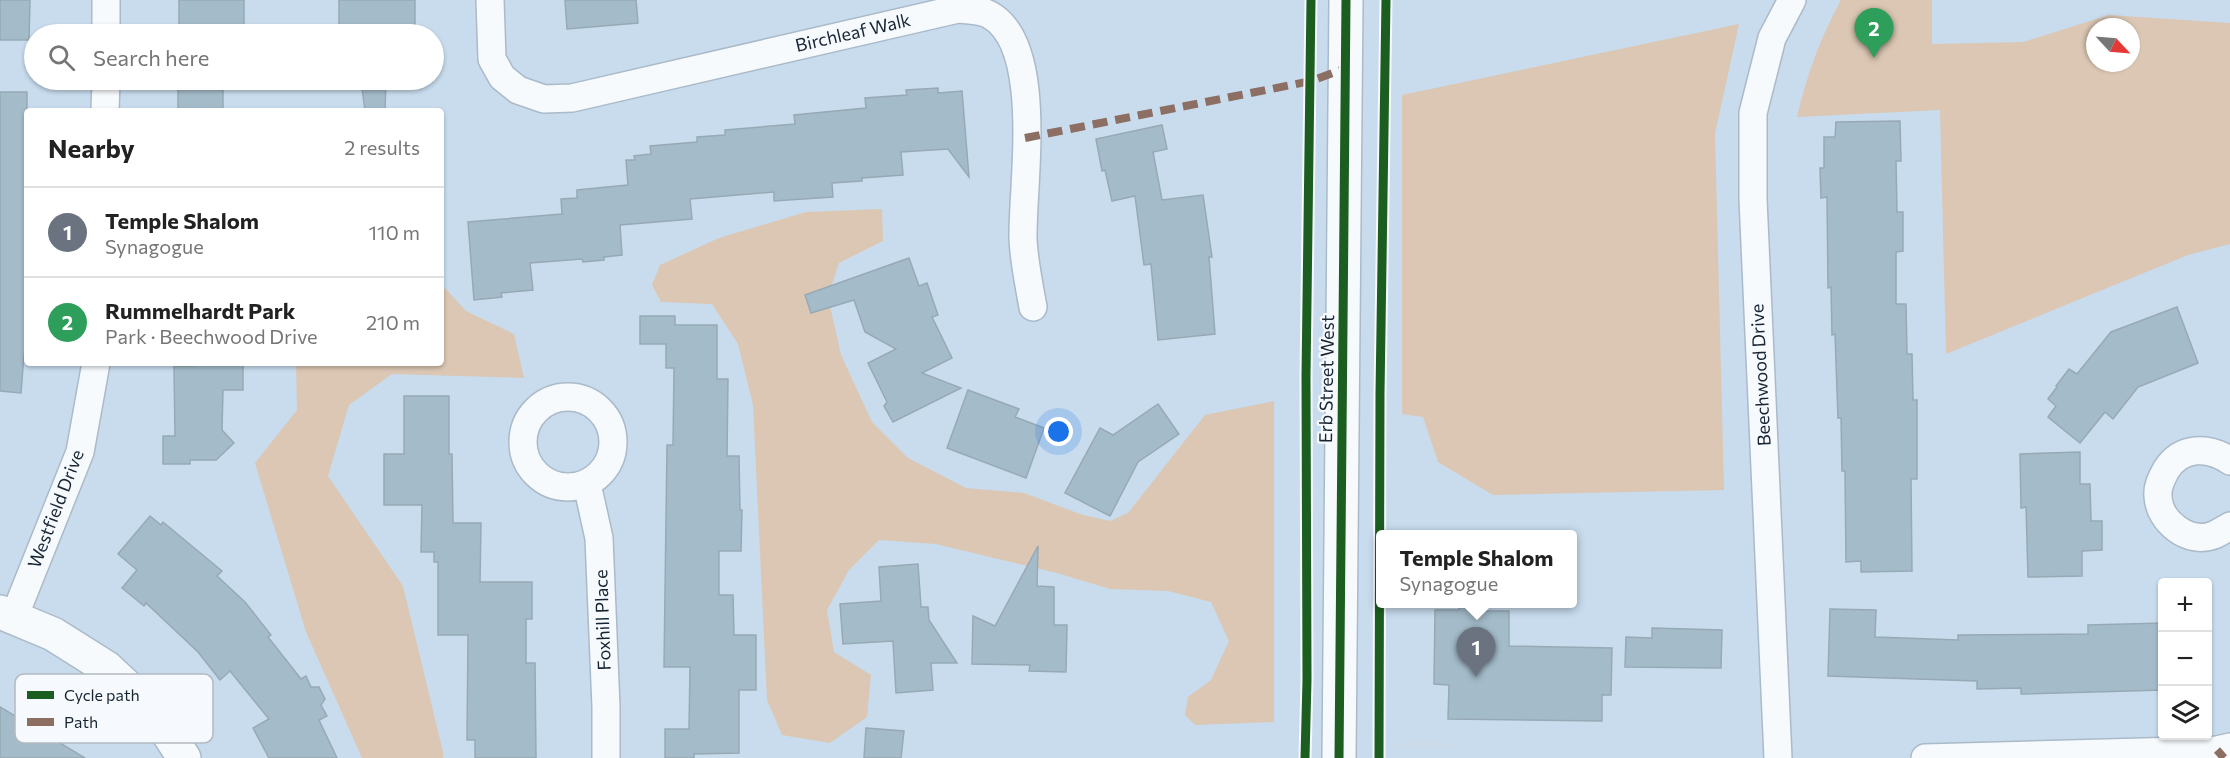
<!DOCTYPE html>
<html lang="en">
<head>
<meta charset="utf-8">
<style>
	:root { --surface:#fff; --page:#f2f2f2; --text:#222; --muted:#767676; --line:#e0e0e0; --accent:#1a73e8 }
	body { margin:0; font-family:Commissioner,sans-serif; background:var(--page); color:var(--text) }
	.controls { position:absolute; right:18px; bottom:18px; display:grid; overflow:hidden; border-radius:6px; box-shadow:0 2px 4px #0004 }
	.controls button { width:54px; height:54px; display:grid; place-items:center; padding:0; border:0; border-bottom:2px solid var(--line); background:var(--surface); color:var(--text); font:30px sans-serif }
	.compass { position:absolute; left:2086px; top:18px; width:54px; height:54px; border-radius:50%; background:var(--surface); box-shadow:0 2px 4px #0004; rotate:116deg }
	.you { position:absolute; left:1059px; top:432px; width:21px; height:21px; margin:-15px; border:4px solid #fff; border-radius:50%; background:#1a73e8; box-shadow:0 0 0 9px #1a73e833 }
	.badge { display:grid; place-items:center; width:39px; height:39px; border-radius:50%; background:var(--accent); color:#fff; font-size:20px; font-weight:700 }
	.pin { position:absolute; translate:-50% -50px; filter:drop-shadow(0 2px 3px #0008) }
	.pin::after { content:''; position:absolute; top:32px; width:21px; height:18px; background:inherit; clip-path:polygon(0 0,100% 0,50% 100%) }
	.popup { position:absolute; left:1376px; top:530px; width:201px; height:78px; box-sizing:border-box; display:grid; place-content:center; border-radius:6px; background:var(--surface); filter:drop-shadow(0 2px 4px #0005); font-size:20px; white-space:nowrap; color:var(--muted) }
	.popup b { font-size:22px; color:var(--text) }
	.popup::after { content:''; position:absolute; left:50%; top:100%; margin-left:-12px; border:12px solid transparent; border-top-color:var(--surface) }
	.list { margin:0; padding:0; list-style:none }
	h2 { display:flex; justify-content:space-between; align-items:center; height:78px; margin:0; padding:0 24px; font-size:26px }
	h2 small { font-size:20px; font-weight:400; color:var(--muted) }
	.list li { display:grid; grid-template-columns:39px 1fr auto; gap:18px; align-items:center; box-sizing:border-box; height:90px; padding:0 24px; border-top:2px solid var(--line) }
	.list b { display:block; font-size:22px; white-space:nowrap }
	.list p { margin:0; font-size:20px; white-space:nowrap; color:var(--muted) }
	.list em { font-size:20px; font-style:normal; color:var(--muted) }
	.icon { flex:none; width:33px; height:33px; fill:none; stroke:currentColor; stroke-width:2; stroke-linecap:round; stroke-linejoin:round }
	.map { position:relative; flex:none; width:2230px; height:758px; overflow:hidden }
	.search { position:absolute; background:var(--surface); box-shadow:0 2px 4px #0004; left:24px; top:24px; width:420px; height:66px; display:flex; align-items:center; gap:15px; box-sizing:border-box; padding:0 21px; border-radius:33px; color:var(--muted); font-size:22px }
	.panel { position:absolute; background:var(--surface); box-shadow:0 2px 4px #0004; left:24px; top:108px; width:420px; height:258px; border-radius:6px }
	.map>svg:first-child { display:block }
</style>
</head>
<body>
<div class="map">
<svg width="2230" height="758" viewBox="0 0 2230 758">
	<rect width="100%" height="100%" fill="#c8dcee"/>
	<g fill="#dbc7b3" fill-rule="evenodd">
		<path d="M1841 0H1932V44L2023 42 2109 15 2230 23V244L2188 255 1946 354 1940 110 1797 117C1808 72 1819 41 1841 0ZM2095 27H2131V63H2095Z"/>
		<polygon points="1739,24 1715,134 1724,490 1493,495 1438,462 1423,417 1402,414 1402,95"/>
		<polygon points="882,209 883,241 839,263 828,297 841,355 872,422 908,458 966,488 1024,493 1083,515 1110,521 1128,513 1205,415 1274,401 1274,722 1195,725 1185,715 1188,697 1211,680 1229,641 1211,602 1168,591 1110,589 1057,573 936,544 879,540 849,570 827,610 834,652 871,675 867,717 830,743 782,735 767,700 753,405 738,344 712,304 661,302 652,285 660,265 719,238 806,212"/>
		<polygon points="445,288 466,311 514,334 524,378 392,374 349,405 328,476 403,586 443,752 443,758 362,758 306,632 255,463 297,410 296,363 441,363 441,289"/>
	</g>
	<g fill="#a4bcca" stroke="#97a9b5" stroke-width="1.5">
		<polygon points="0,0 30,0 29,40 0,40"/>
		<rect x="179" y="0" width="65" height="34"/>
		<rect x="339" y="0" width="76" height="34"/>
		<polygon points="565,0 636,0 638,23 567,29"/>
		<polygon points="361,80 386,80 385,111 365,111"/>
		<rect x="178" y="85" width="45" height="26"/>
		<polygon points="938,88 938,93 962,91 969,177 948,149 901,152 903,175 862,178 862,181 832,183 833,197 774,201 774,192 690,199 692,219 620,225 622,255 604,257 604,260 583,262 582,259 530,263 533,290 501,293 502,297 474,300 468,222 562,214 561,199 577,198 577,190 628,185 626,160 635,160 634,156 651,154 650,146 697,142 697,137 725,135 725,130 795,124 794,115 866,108 865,98 907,95 906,90"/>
		<polygon points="0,92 27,92 27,354 24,354 21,393 0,391"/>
		<polygon points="1900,121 1901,161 1896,161 1897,212 1903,212 1903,251 1896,252 1896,304 1906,304 1907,354 1912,354 1913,400 1917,400 1917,479 1911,479 1912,571 1861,572 1861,561 1846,562 1845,471 1842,471 1841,418 1838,418 1835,334 1832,335 1831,287 1828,288 1827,197 1821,198 1820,168 1824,168 1824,137 1835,137 1836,122"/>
		<polygon points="1162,125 1167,149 1153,152 1162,200 1203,195 1212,257 1209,257 1215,334 1158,340 1151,264 1144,265 1135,196 1112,201 1105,170 1102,171 1096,139"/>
		<polygon points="909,258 919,286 927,283 938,315 932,317 952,358 922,373 961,388 893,422 884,406 887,402 868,363 896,349 865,332 854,300 811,313 805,295"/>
		<polygon points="2177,307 2198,363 2138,387 2113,419 2105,412 2080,443 2048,417 2056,406 2048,399 2057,387 2056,386 2069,369 2077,374 2111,332"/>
		<polygon points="640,316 675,316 675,325 717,325 717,379 728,379 727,456 739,456 740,510 742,510 741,551 719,551 719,595 733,595 734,635 756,635 756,690 739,690 739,753 694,754 694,758 665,758 665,729 689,729 690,667 664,667 667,445 673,445 674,368 666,368 666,344 640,344"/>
		<polygon points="193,363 243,363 243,390 223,390 222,430 234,443 216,460 190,460 190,464 163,464 163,436 175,436 174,366 193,366"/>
		<polygon points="968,390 1019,409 1015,417 1044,428 1026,478 947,448"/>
		<polygon points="404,396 449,396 449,454 452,454 453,523 481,523 480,582 532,582 532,619 526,619 526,663 535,663 536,758 475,758 475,740 467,740 468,635 438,635 438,562 434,562 434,552 421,552 422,505 384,505 384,454 404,454"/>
		<polygon points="1158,404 1179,434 1138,462 1110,516 1065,493 1100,428 1113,435"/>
		<polygon points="2080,452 2080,484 2090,484 2091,521 2102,521 2102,550 2082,551 2082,576 2028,577 2026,507 2021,508 2020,454"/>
		<polygon points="150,516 161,525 163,522 222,571 217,576 245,602 271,635 268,637 301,679 306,676 311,687 319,687 325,699 321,705 327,716 319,720 337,758 269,758 253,728 269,719 230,671 220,680 198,652 146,603 144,606 122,588 137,570 118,554"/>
		<polygon points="1038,546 1037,586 1054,587 1054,625 1067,625 1066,672 1029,671 1030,665 972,664 973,616 995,626"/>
		<polygon points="918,564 921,607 928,607 929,620 957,663 931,663 933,690 896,693 893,641 843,644 840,604 881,601 879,567"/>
		<polygon points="1459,604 1485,605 1484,611 1509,611 1509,646 1612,648 1611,695 1602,695 1602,721 1448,719 1449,685 1434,684 1435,610 1459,610"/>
		<polygon points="1830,609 1876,610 1875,637 1958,640 1958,635 2088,634 2088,625 2163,623 2163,690 2021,694 2021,688 1977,689 1977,681 1828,676"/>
		<polygon points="1652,628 1722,630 1721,668 1625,667 1626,637 1652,638"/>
		<polygon points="0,707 85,758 0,758"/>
		<polygon points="866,728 904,731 901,758 864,758"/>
	</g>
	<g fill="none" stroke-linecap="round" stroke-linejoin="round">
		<g stroke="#aabac9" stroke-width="30">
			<g id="street">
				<path d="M490 0 492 59 502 77 518 90 544 99 572 98 958 9C967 10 982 10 990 15 1045 46 1022 184 1023 239 1024 261 1029 285 1033 307"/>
				<polyline points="106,34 106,0"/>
				<polyline points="105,111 106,80"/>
				<circle cx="568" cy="442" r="45"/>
				<path d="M2230 461C2209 446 2181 446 2166 470 2162 478 2157 486 2158 496 2159 522 2189 545 2214 535 2219 533 2225 529 2230 526"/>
				<polyline points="587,484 599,538 606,707 606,758"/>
				<polyline points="14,617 80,452 96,363"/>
				<polyline points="1778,758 1753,199 1753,113 1772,38 1792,0"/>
				<polyline points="1925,758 2217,750 2230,747"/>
			</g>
		</g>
		<g stroke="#aabac9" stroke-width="36">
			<g id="secondary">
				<polyline points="0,612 53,634 107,668 156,714 184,758"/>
				<polyline points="1339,758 1346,0"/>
			</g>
		</g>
		<polyline stroke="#d2d9e0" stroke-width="4" stroke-dasharray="3 4.5" stroke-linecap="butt" points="1393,745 1430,743 1461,747"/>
		<use href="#street" stroke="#f7fafc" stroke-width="27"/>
		<use href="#secondary" stroke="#f7fafc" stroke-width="33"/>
		<g stroke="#8d6e63" stroke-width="8" stroke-dasharray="15 8" stroke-linecap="butt">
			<polyline points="1025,138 1311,81 1346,68"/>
			<polyline points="2217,750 2224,758"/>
		</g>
		<g stroke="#f6f9fd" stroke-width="13">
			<g id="cycleway">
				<polyline points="1305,758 1307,680 1306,376 1311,0"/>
				<polyline points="1339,758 1346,0"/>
				<polyline points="1379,758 1380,394 1386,0"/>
			</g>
		</g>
		<use href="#cycleway" stroke="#1b5e20" stroke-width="9"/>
	</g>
	<g text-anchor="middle" stroke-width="4.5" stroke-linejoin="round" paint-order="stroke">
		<g font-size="18" fill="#172532" stroke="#f6f9fd">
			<text transform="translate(853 33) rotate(-13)" y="6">Birchleaf Walk</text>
			<text transform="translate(1761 375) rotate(-93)" y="6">Beechwood Drive</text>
			<text transform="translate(1327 379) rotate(-89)" y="6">Erb Street West</text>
			<text transform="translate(56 509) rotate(-69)" y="6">Westfield Drive</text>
			<text transform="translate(603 620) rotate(-92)" y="6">Foxhill Place</text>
		</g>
	</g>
	<rect x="15" y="674" width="198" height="69" rx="9" fill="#f6f9fd" stroke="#b3b9c0" stroke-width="1.5"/>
	<rect x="27" y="691" width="27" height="8" fill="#1b5e20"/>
	<rect x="27" y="718" width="27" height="8" fill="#8d6e63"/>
	<g font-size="16" fill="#172532">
		<text x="64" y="701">Cycle path</text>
		<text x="64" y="728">Path</text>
	</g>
</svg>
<div class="controls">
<button>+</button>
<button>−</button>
<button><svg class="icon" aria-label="layers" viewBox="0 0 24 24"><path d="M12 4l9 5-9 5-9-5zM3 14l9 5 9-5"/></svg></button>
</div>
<svg class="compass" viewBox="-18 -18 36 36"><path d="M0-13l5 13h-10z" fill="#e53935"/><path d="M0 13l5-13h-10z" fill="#767676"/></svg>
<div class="you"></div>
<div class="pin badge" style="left:1476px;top:677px;background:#6b7280">1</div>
<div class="popup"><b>Temple Shalom</b>Synagogue</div>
<div class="pin badge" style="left:1874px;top:58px;background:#2e9e5b">2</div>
<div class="search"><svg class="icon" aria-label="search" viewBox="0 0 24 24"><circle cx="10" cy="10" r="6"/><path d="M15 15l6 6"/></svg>Search here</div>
<section class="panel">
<h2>Nearby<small>2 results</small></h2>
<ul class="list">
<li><span class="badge" style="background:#6b7280">1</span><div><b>Temple Shalom</b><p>Synagogue</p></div><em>110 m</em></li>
<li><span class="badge" style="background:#2e9e5b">2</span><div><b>Rummelhardt Park</b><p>Park · Beechwood Drive</p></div><em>210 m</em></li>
</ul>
</section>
</div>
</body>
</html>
